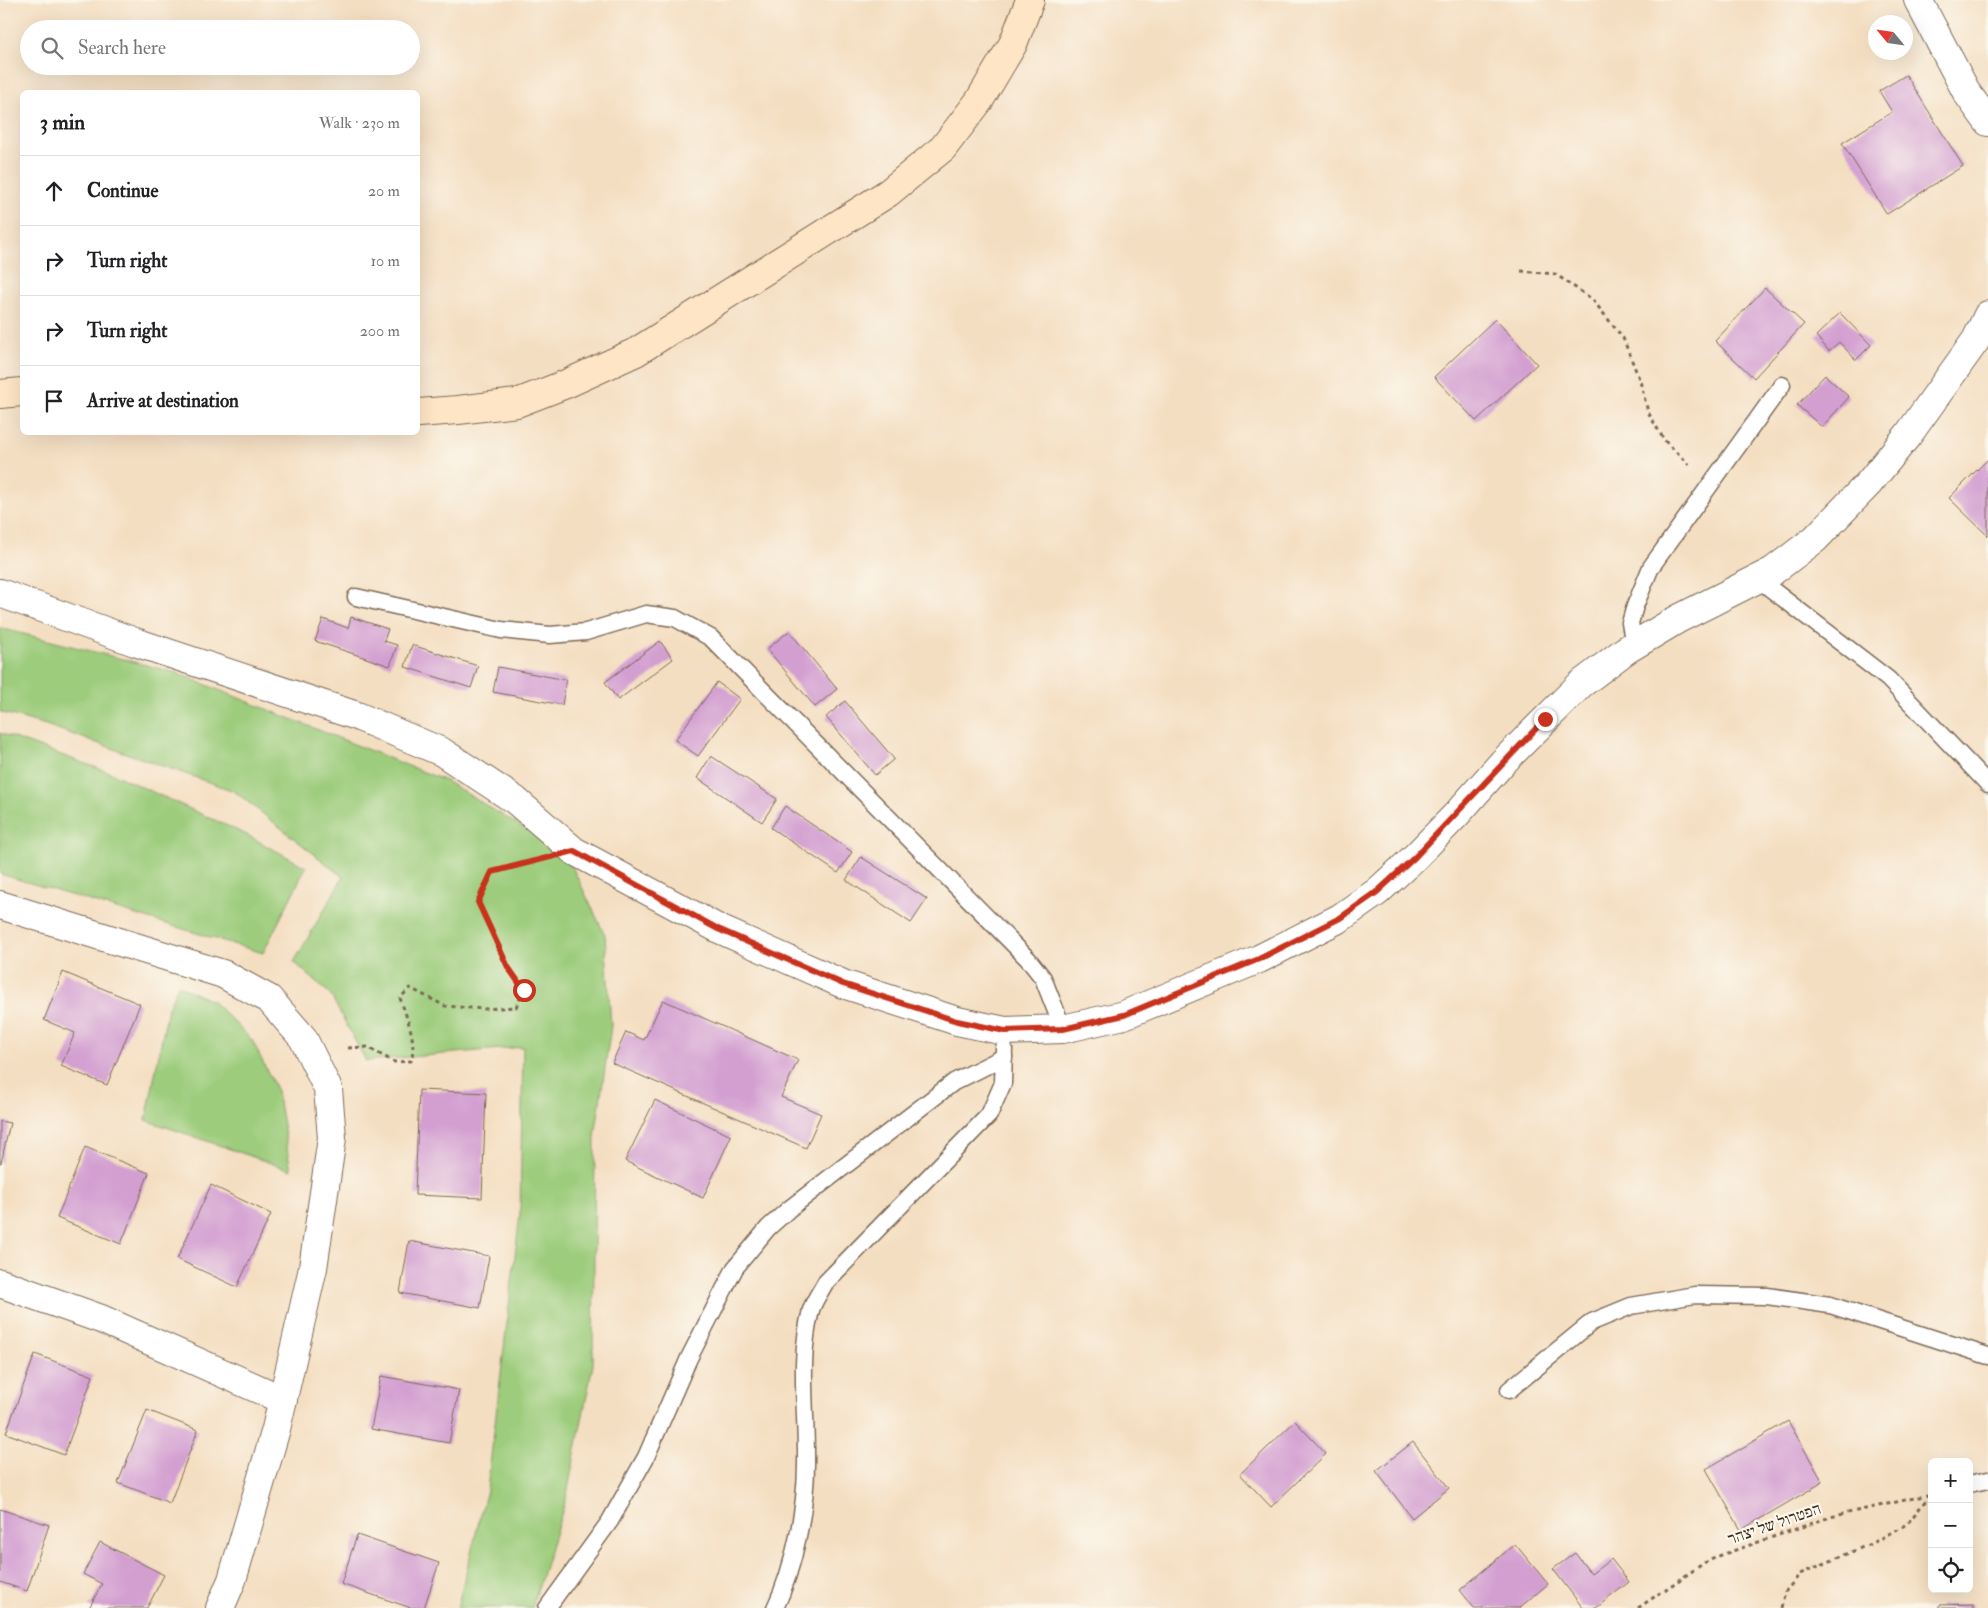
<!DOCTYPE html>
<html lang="en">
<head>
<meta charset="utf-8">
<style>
	:root { --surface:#fff; --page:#f6f6f6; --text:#202124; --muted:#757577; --line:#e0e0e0 }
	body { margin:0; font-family:"IM FELL Double Pica","Frank Ruhl Libre",serif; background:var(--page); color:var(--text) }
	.controls { position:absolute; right:15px; bottom:15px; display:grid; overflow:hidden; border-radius:8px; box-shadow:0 5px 20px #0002 }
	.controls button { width:45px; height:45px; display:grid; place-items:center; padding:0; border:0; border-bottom:1px solid var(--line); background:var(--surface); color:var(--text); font:25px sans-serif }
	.compass { position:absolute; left:1868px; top:15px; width:45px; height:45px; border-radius:50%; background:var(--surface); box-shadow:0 5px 20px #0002; rotate:299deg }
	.stop { position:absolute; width:15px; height:15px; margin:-11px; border:4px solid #c8321e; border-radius:50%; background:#fff }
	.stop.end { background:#c8321e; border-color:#fff; box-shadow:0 1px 5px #0008 }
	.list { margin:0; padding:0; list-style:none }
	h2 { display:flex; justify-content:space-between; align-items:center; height:65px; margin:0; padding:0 20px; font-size:21px }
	h2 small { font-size:16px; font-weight:400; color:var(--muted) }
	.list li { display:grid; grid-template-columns:32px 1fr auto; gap:15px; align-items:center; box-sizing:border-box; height:70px; padding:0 20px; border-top:1px solid var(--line) }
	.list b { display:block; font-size:19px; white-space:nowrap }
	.list em { font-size:16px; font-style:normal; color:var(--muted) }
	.icon { flex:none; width:28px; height:28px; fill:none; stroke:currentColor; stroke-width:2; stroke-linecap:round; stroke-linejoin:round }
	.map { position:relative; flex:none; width:1988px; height:1608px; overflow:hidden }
	.search { position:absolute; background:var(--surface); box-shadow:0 5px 20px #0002; left:20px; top:20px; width:400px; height:55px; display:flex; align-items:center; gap:12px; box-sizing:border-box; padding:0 18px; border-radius:28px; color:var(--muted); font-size:19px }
	.panel { position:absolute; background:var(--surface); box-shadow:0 5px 20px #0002; left:20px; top:90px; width:400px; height:345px; border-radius:8px }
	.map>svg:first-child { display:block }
</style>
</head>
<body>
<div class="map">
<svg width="1988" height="1608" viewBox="0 0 1988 1608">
	<rect width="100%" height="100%" fill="#fbf7ec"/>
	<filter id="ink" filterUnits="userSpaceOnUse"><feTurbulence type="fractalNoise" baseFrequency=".02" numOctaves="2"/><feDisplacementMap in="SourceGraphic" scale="10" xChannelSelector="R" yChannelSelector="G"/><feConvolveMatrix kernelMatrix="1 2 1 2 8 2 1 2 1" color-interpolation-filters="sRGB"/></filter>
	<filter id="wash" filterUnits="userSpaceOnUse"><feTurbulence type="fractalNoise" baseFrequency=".0096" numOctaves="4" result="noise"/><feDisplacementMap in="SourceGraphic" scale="20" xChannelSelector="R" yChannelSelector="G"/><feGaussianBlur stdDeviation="1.12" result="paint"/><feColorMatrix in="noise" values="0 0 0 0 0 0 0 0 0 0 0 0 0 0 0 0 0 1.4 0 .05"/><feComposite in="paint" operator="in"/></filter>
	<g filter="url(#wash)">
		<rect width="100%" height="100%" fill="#f4dec1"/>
		<g fill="#9ccc7b" stroke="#6c7b4c">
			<polygon points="0,628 174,672 446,781 566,854 605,935 611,1026 595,1137 593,1365 566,1499 532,1608 457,1608 487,1490 520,1214 523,1047 366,1061 330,994 294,962 343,877 234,791 46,725 0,712"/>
			<polygon points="0,733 111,773 245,834 306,867 263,953 0,874"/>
			<polygon points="178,985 214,1002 252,1040 277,1091 291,1170 146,1120 168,1008"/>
		</g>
		<g id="blocks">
			<g fill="#d39fd1">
				<polygon points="1906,75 1963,166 1887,214 1842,143 1892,112 1879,91"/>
				<polygon points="1765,288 1804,324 1754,378 1715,341"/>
				<polygon points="1840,313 1871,345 1856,360 1839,342 1829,351 1816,336"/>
				<polygon points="1495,319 1537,364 1476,421 1434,377"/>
				<polygon points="1825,375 1849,397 1822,427 1797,405"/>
				<polygon points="1988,459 1988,536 1949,498"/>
				<polygon points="351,617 388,629 384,641 397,645 390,666 315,641 323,619 348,628"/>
				<polygon points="789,631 837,689 815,707 767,649"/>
				<polygon points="660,641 673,659 618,700 605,682"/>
				<polygon points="412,645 478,666 471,688 405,667"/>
				<polygon points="498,667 566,680 562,705 493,692"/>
				<polygon points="717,682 740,699 698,756 675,740"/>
				<polygon points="845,701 894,759 875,775 826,717"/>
				<polygon points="711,756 777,799 762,822 697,778"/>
				<polygon points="785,806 852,852 838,873 771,828"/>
				<polygon points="861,857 927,899 911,923 846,880"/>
				<polygon points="63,972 140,1004 107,1085 61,1066 75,1033 44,1020"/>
				<polygon points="663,1000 798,1060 781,1097 821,1114 806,1148 612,1063 626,1032 644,1040"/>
				<polygon points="419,1090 486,1093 482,1198 415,1195"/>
				<polygon points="655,1100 731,1136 703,1198 625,1161"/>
				<polygon points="0,1121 10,1123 1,1163 0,1163"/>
				<polygon points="85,1147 149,1173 121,1244 57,1218"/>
				<polygon points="211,1185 271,1214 237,1287 177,1259"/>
				<polygon points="409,1241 489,1256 480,1308 400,1293"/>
				<polygon points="35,1354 93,1376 64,1455 6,1433"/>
				<polygon points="381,1376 459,1390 449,1443 371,1429"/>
				<polygon points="147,1410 198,1430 170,1503 118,1483"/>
				<polygon points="1295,1421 1326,1454 1271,1507 1240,1474"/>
				<polygon points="1788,1421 1823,1482 1741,1530 1706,1469"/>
				<polygon points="1413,1442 1449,1488 1412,1518 1376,1471"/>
				<polygon points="0,1509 49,1525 27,1591 0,1582"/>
				<polygon points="357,1535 439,1563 424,1608 411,1608 341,1584"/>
				<polygon points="100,1542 164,1575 147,1608 89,1608 102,1584 83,1574"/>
				<polygon points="1515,1544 1548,1584 1519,1608 1474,1608 1460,1590"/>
				<polygon points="1575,1553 1591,1574 1611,1559 1629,1582 1596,1608 1583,1608 1553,1569"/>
				<polygon points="1973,1604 1973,1608 1939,1608 1939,1605"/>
			</g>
		</g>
	</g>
	<g filter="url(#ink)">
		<use href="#blocks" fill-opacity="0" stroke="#7c6957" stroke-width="1"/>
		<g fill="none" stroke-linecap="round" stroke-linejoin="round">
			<g stroke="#7c6957" stroke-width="19">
				<g id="lane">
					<polyline points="1758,579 1888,679 1988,784"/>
					<polyline points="356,597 501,630 550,635 586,632 646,614 675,618 711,638 1028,959 1043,978 1063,1029"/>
					<polyline points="1634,645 1630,623 1635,606 1651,567 1782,385"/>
					<polyline points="1509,1390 1592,1322 1631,1306 1695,1295 1767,1296 1830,1305 1988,1356"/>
					<polyline points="1969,1484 1988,1480"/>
					<polyline points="547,1608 610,1521 646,1457 689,1358 735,1268 768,1228 789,1209 954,1082 1004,1057"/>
					<path d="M775 1608C794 1568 806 1509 806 1464 807 1414 798 1359 811 1310 814 1300 821 1291 825 1283L989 1115 1003 1083 1004 1048"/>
				</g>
			</g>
			<g stroke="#7c6957" stroke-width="30">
				<g id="street">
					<polyline points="1918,0 1967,93 1988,122"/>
					<polyline points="0,593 135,642 357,716 442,752 515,800 574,851 719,929 843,984 957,1021 1005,1031 1063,1029 1124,1015 1259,959 1340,918 1377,892 1415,857 1456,815 1503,762 1581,684 1626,650 1678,619 1773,571 1815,539 1869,483 1908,435 1976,340 1988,315"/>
					<polyline points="0,905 223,974 269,999 303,1038 328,1089 332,1138 313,1268 276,1429 232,1580 220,1608"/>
					<polyline points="0,1283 101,1319 283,1400"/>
				</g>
			</g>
			<g stroke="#7c6957" stroke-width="30">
				<g id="secondary">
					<polyline points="0,394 22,392"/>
					<polyline points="418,413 458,410 517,403 566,384 636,352 888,193 943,148 979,101 1013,44 1030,0"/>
				</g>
			</g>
			<g stroke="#7c6957" stroke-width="3" stroke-dasharray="4 4" stroke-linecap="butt">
				<polyline points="1521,271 1555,274 1592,299 1623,338 1640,381 1648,412 1664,440 1689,465"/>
				<path d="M348 1048 367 1047 394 1062 411 1061C417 1039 407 1019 400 998L410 988 445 1006 484 1009 516 1007 524 990 508 967 478 902 492 872 532 861"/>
				<polyline points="1638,1608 1710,1559 1830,1517 1932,1494"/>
				<polyline points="1781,1608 1785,1592 1800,1574 1870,1544 1907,1524 1931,1494"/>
			</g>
			<use href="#lane" stroke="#fff" stroke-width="16"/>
			<use href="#street" stroke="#fff" stroke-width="28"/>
			<use href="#secondary" stroke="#fee5c5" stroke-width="28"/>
		</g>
	</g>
	<g fill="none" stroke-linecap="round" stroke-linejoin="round" filter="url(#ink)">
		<polyline stroke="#c8321e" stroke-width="6" points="524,990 508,967 478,902 492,872 574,851 718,929 843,984 957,1021 1005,1031 1063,1029 1124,1015 1259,959 1340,918 1377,892 1415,857 1545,719"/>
	</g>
	<g text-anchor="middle" stroke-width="4.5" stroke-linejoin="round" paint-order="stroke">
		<g font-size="16" fill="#3b2a1e" stroke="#fbf7ec">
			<text transform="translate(1774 1523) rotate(-19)" y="6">הפטרול של יצהר</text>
		</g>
	</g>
</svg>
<div class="controls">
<button>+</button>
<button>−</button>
<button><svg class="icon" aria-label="locate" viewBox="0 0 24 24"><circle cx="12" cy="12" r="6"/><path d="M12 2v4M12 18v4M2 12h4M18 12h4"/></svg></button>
</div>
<svg class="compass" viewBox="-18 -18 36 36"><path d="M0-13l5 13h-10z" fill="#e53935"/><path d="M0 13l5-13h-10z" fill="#757577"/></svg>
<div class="stop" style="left:524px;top:990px"></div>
<div class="stop end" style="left:1545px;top:719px"></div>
<div class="search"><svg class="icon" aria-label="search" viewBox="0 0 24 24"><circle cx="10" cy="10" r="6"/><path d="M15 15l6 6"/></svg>Search here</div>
<section class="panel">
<h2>3 min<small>Walk · 230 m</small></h2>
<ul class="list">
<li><svg class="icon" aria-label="ahead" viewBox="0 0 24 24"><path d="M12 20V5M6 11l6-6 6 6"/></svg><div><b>Continue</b></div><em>20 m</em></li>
<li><svg class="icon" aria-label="right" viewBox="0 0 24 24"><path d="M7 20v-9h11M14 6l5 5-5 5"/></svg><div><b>Turn right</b></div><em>10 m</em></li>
<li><svg class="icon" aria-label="right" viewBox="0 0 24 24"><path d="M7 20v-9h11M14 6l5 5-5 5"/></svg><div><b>Turn right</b></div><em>200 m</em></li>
<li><svg class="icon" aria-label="arrive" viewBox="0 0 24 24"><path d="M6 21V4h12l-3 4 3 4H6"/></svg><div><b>Arrive at destination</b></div></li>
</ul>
</section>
</div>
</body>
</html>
